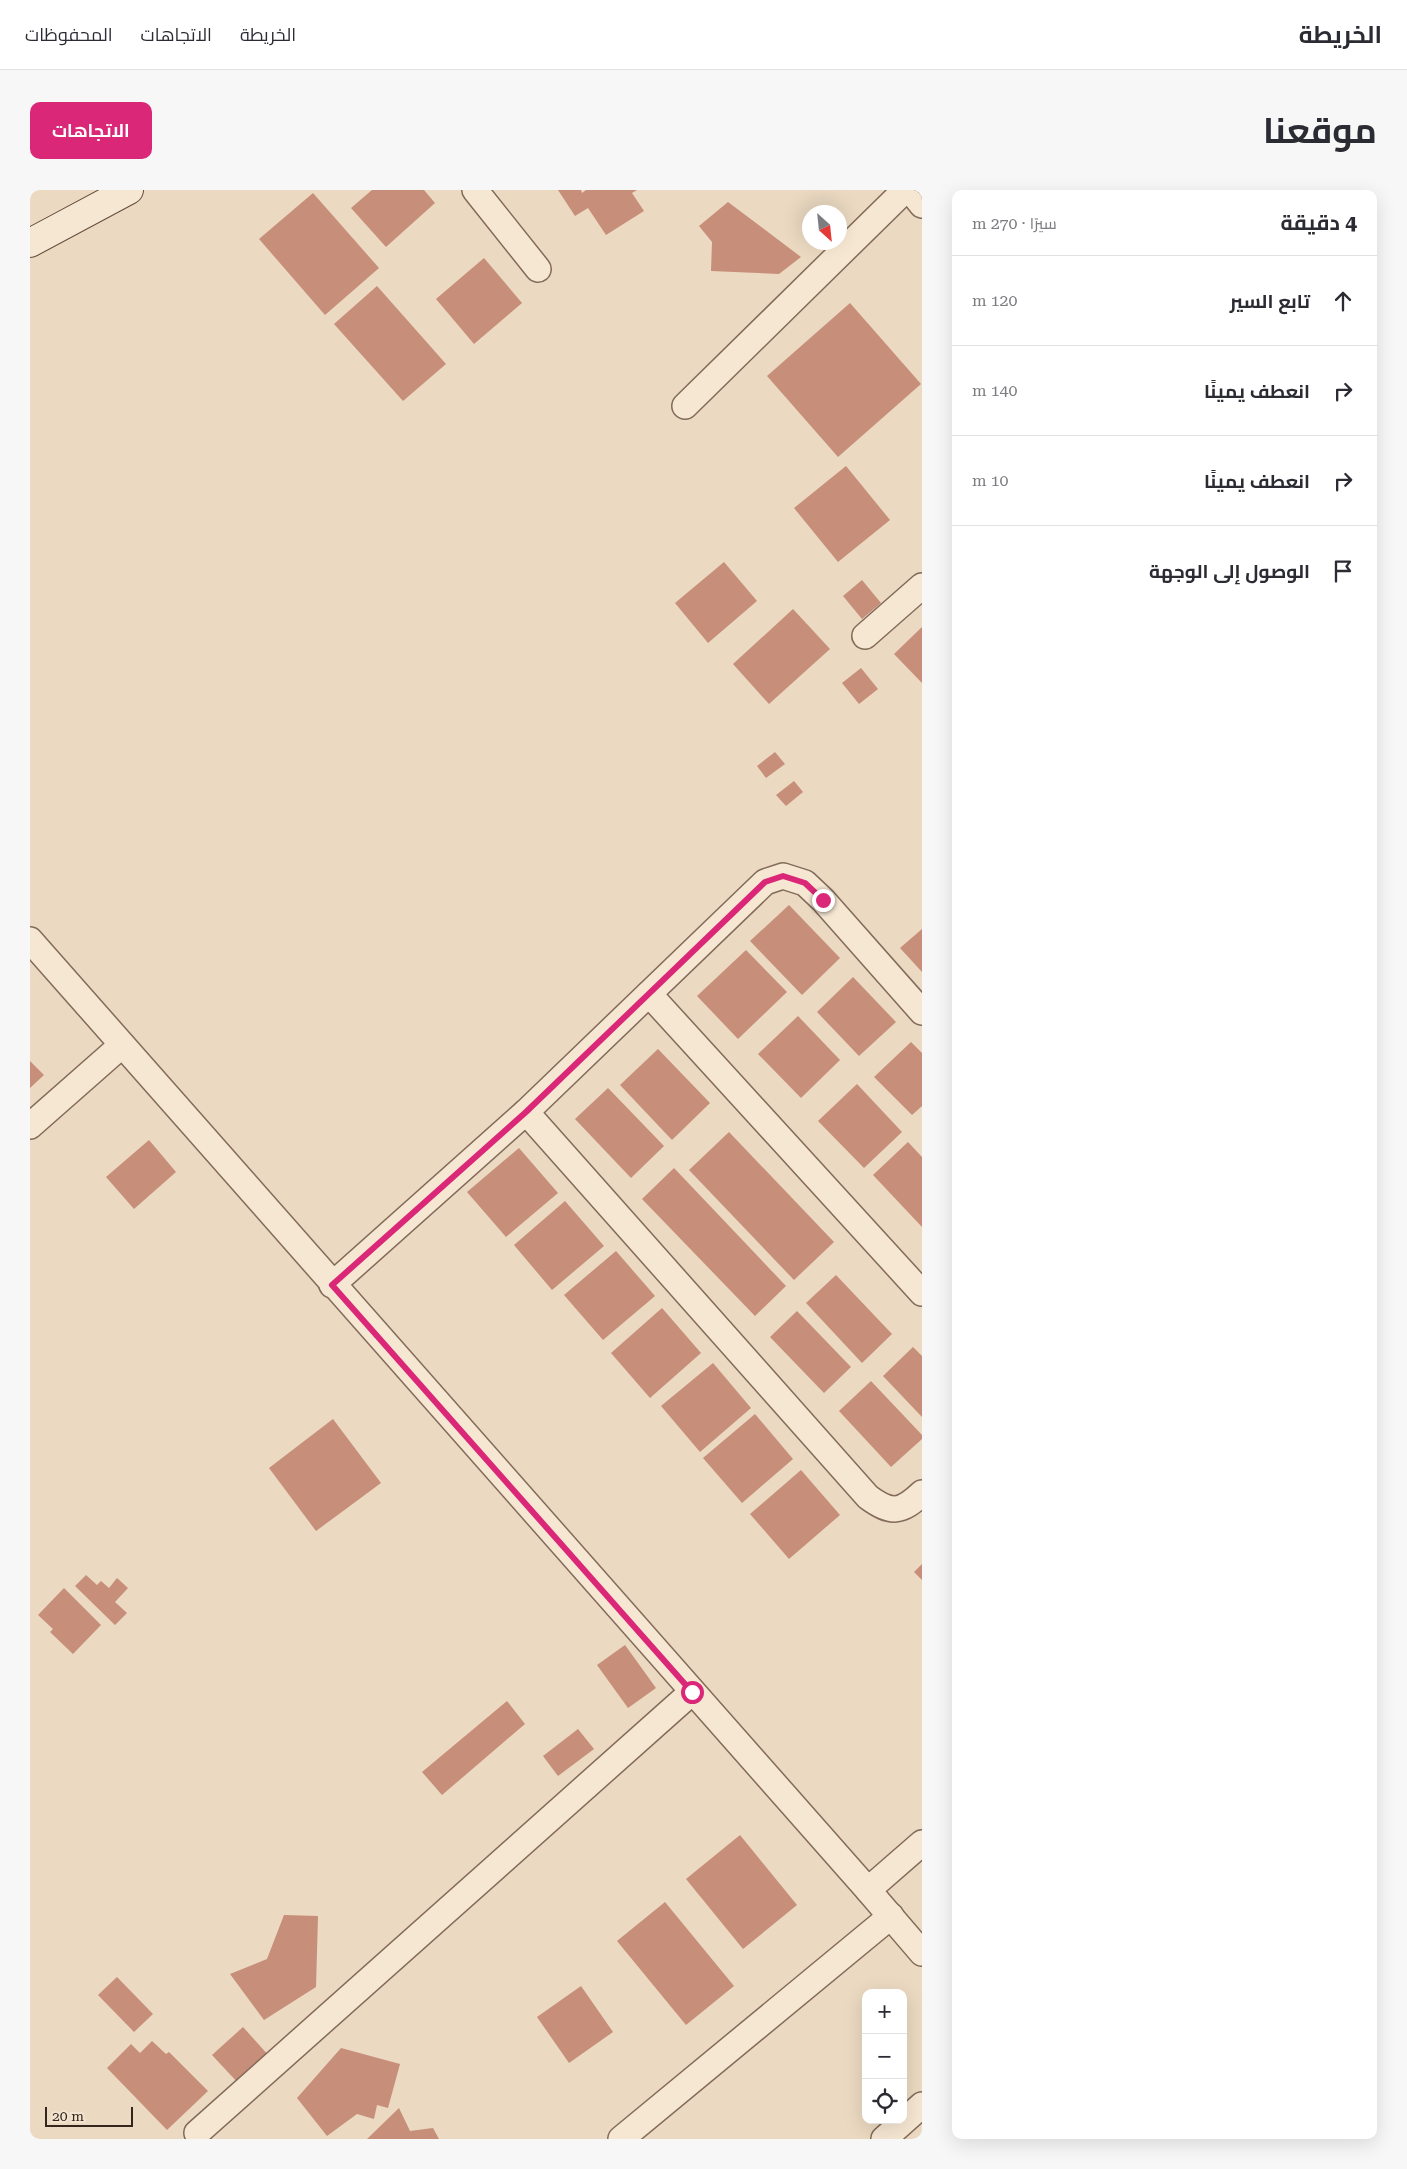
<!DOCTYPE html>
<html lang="ar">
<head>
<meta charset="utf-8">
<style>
	:root { --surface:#fff; --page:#f7f7f7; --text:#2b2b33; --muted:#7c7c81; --line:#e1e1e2; --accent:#db2777 }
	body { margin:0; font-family:"Roboto Serif",Cairo,serif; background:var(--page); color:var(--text); direction:rtl }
	.controls { position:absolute; right:15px; bottom:15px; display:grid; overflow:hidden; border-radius:10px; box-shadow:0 5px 20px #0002 }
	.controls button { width:45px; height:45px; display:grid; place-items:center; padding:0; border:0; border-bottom:1px solid var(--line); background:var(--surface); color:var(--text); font:25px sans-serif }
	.compass { position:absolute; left:772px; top:15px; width:45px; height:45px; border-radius:50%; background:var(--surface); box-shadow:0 5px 20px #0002; rotate:153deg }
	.scale { position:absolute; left:15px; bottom:12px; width:88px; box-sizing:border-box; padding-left:5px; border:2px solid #34251d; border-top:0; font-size:14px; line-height:18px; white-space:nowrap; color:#34251d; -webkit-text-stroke:4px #f3e4d0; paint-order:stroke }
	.stop { position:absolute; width:15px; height:15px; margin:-11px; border:4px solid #db2777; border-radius:50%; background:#fff }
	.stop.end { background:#db2777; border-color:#fff; box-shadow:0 1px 5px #0008 }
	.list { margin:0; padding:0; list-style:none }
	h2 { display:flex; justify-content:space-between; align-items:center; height:65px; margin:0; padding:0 20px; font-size:21px }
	h2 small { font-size:16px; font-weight:400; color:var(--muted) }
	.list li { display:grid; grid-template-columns:32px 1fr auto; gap:15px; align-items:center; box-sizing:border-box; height:90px; padding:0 20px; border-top:1px solid var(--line) }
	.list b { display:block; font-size:19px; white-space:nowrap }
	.list em { font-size:16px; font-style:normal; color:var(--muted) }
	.icon { flex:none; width:28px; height:28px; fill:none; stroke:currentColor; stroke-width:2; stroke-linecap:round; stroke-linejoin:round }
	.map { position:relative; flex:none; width:892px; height:1949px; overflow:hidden; direction:ltr; border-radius:10px }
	header { display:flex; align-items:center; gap:30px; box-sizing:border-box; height:70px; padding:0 25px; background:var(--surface); border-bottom:1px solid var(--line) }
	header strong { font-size:24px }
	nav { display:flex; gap:28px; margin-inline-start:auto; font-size:18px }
	.intro { display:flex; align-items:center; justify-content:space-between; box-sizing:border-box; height:120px; padding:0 30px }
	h1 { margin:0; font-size:35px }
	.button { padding:12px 22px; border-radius:10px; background:var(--accent); color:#fff; font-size:18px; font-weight:700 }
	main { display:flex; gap:30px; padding:0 30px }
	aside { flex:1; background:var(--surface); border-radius:10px; box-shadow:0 5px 20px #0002 }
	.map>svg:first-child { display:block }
</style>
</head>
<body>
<header>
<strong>الخريطة</strong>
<nav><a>الخريطة</a><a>الاتجاهات</a><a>المحفوظات</a></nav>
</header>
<div class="intro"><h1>موقعنا</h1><a class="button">الاتجاهات</a></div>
<main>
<aside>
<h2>4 دقيقة<small>سيرًا · 270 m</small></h2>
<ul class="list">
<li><svg class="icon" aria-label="ahead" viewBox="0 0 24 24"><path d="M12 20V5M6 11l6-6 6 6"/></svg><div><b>تابع السير</b></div><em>120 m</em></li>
<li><svg class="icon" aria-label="right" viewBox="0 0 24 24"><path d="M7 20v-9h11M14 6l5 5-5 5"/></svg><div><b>انعطف يمينًا</b></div><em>140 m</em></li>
<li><svg class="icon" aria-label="right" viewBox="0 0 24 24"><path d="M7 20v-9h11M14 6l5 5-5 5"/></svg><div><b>انعطف يمينًا</b></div><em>10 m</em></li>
<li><svg class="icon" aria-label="arrive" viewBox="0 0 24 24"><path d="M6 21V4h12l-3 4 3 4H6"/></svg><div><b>الوصول إلى الوجهة</b></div></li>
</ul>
</aside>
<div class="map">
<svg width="892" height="1949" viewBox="0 0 892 1949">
	<rect width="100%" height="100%" fill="#ebd9c1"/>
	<g fill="#c78e79">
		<polygon points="342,0 394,0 405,13 356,57 321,18"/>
		<polygon points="528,0 551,0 552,3 556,0 607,0 602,3 614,21 576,45 558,18 545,26"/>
		<polygon points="283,3 349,78 295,125 229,49"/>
		<polygon points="698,12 771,67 749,84 681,81 682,52 669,36"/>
		<polygon points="454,68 492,113 444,154 406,109"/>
		<polygon points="347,96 416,174 373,211 304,134"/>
		<polygon points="820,113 891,194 808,267 737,186"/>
		<polygon points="816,276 860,330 808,372 764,318"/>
		<polygon points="694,372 727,411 678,453 645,413"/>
		<polygon points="832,390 851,413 832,429 813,406"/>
		<polygon points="763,419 800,459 739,514 703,474"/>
		<polygon points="892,437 892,493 864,464"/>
		<polygon points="831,478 848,499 829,514 812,493"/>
		<polygon points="745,562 755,574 736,588 727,576"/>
		<polygon points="764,591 773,602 756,616 746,605"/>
		<polygon points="759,715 810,768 772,805 720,751"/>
		<polygon points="892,739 892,782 870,758"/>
		<polygon points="716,760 757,802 708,849 667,806"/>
		<polygon points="823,787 866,832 829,866 787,822"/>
		<polygon points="768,826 810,870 771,908 728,864"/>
		<polygon points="881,852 892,863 892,916 882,925 844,887"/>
		<polygon points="628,859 680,913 642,950 590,895"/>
		<polygon points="0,871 14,885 0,898"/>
		<polygon points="827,894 872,942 834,978 788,931"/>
		<polygon points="578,898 634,956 601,988 545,929"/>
		<polygon points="699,942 804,1052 764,1090 659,980"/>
		<polygon points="119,950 146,982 104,1019 76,987"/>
		<polygon points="878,952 892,967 892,1037 843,985"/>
		<polygon points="489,958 528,1003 476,1047 437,1002"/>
		<polygon points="644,978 756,1096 725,1126 612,1009"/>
		<polygon points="535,1011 574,1056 522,1100 484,1055"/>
		<polygon points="586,1061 625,1106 573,1150 534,1105"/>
		<polygon points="806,1085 862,1144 832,1173 776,1113"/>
		<polygon points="632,1118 671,1163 620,1208 581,1163"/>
		<polygon points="767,1121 821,1177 794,1203 740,1147"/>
		<polygon points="883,1157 892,1166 892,1227 853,1186"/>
		<polygon points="683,1173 721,1218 670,1262 631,1216"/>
		<polygon points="841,1191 892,1245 892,1249 861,1277 809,1221"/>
		<polygon points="725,1224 763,1269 712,1313 673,1268"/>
		<polygon points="303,1229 351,1293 286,1341 239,1278"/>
		<polygon points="771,1280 810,1325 759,1369 720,1324"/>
		<polygon points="892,1374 892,1390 884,1382"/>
		<polygon points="56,1385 67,1395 71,1391 79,1398 87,1388 98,1398 85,1412 97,1423 85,1435 45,1396"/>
		<polygon points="34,1398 71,1435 43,1464 20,1442 23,1439 8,1425"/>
		<polygon points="595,1455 626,1498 598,1518 567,1475"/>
		<polygon points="477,1511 495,1534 412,1605 392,1582"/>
		<polygon points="548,1539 564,1559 528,1586 513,1566"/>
		<polygon points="710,1645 767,1715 713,1759 656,1689"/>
		<polygon points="635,1712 704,1796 656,1835 587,1751"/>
		<polygon points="254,1725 288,1726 286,1797 234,1830 200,1784 237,1769"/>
		<polygon points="87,1787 123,1824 104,1842 68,1805"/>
		<polygon points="551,1796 583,1842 539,1873 507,1827"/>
		<polygon points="213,1837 240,1867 209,1894 182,1865"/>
		<polygon points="122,1851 136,1864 139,1862 178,1901 137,1940 77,1878 101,1854 110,1863"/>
		<polygon points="311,1858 370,1874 358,1918 347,1915 344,1929 327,1924 297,1946 267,1908"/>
		<polygon points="369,1918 380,1941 403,1938 409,1949 337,1949"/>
	</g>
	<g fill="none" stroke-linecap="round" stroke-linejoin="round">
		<g stroke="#836a5a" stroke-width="28">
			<g id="street">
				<polyline points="445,0 508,79"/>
				<polyline points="880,0 892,15"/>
				<polyline points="655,216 875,0"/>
				<polyline points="835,446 892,396"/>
				<polyline points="0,750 838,1700 892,1763"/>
				<polyline points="619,804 892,1103"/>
				<path d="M496 922 838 1307C861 1324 871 1323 892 1303"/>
				<polyline points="0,936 92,855"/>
				<polyline points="302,1095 496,922 735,692 753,686 775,693 793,710 892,822"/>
				<polyline points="838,1700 892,1653"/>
				<polyline points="167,1943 662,1502"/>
				<polyline points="591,1949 861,1726"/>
				<polyline points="854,1949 892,1915"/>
			</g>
		</g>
		<g stroke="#654b3d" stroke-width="30">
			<polyline id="secondary" points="0,53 99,0"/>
		</g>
		<use href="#street" stroke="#f6e7d3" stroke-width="25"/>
		<use href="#secondary" stroke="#f6e7d3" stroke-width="28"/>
	</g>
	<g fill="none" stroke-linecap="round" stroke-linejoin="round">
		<polyline stroke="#db2777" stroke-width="6" points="662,1502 302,1095 496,922 735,692 753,686 775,693 793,710"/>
	</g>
</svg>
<div class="controls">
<button>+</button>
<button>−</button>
<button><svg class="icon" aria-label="locate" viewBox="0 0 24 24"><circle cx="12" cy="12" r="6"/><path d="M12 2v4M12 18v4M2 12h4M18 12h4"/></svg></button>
</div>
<svg class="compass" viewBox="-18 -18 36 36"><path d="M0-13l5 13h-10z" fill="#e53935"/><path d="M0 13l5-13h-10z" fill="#7c7c81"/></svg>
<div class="scale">20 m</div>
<div class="stop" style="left:662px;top:1502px"></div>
<div class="stop end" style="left:793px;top:710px"></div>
</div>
</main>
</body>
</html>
